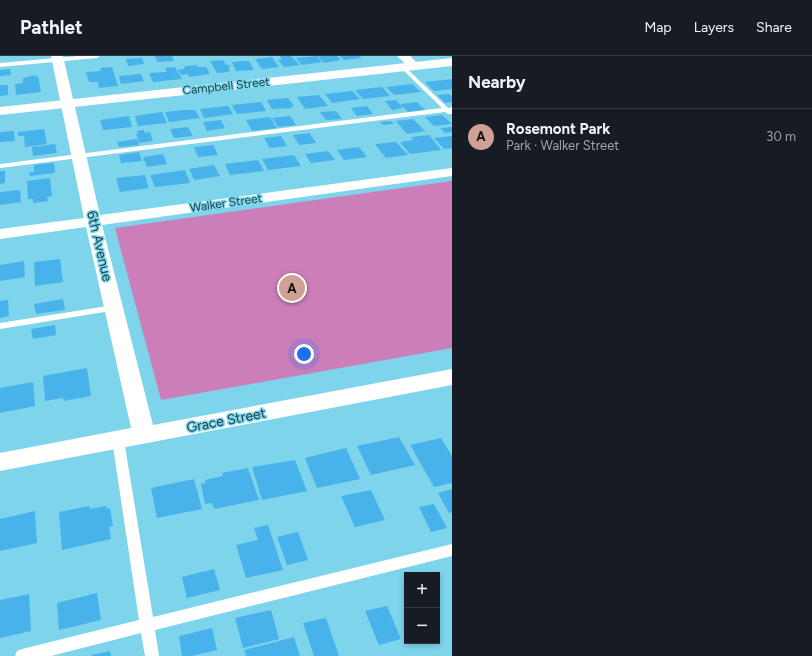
<!DOCTYPE html>
<html lang="en">
<head>
<meta charset="utf-8">
<style>
	:root { --surface:#171b24; --page:#242831; --text:#f1f3f6; --muted:#9ea1a6; --line:#363941; --accent:#cfa196 }
	body { margin:0; font-family:Figtree,sans-serif; background:var(--page); color:var(--text) }
	.controls { position:absolute; right:12px; bottom:12px; display:grid; overflow:hidden; border-radius:0px; box-shadow:0 2px 6px #0003 }
	.controls button { width:36px; height:36px; display:grid; place-items:center; padding:0; border:0; border-bottom:1px solid var(--line); background:var(--surface); color:var(--text); font:20px sans-serif }
	.you { position:absolute; left:304px; top:298px; width:14px; height:14px; margin:-10px; border:3px solid #fff; border-radius:50%; background:#1a73e8; box-shadow:0 0 0 6px #1a73e833 }
	.badge { display:grid; place-items:center; width:26px; height:26px; border-radius:50%; background:var(--accent); color:#111; font-size:13px; font-weight:700 }
	.pin { position:absolute; translate:-50% -50%; border:2px solid #fff; box-shadow:0 1px 4px #0006 }
	.list { margin:0; padding:0; list-style:none }
	h2 { display:flex; justify-content:space-between; align-items:center; height:52px; margin:0; padding:0 16px; font-size:17px }
	h2 small { font-size:13px; font-weight:400; color:var(--muted) }
	.list li { display:grid; grid-template-columns:26px 1fr auto; gap:12px; align-items:center; box-sizing:border-box; height:56px; padding:0 16px; border-top:1px solid var(--line) }
	.list b { display:block; font-size:15px; white-space:nowrap }
	.list p { margin:0; font-size:13px; white-space:nowrap; color:var(--muted) }
	.list em { font-size:13px; font-style:normal; color:var(--muted) }
	.map { position:relative; flex:none; width:452px; height:600px; overflow:hidden }
	header { display:flex; align-items:center; gap:24px; box-sizing:border-box; height:56px; padding:0 20px; background:var(--surface); border-bottom:1px solid var(--line) }
	header strong { font-size:19px }
	nav { display:flex; gap:22px; margin-inline-start:auto; font-size:14px }
	main { display:flex }
	aside { flex:1; background:var(--surface) }
	.map>svg:first-child { display:block }
</style>
</head>
<body>
<header>
<strong>Pathlet</strong>
<nav><a>Map</a><a>Layers</a><a>Share</a></nav>
</header>
<main>
<div class="map">
<svg width="452" height="600" viewBox="0 0 452 600">
	<rect width="100%" height="100%" fill="#7ed5eb"/>
	<polygon fill="#cc7eb9" points="452,125 452,292 161,344 115,172"/>
	<g fill="#48b2ea">
		<polygon points="155,0 172,0 174,5 157,6"/>
		<polygon points="280,0 291,0 300,9 284,11 278,4 282,3"/>
		<polygon points="317,0 322,6 302,9 296,2"/>
		<polygon points="318,0 337,0 341,4 324,7"/>
		<polygon points="340,0 359,0 362,2 344,4"/>
		<polygon points="272,1 279,11 262,13 255,3"/>
		<polygon points="142,2 144,8 128,10 126,3"/>
		<polygon points="223,4 226,9 229,9 231,11 228,11 230,14 229,14 229,16 217,17 210,5"/>
		<polygon points="243,5 249,5 254,14 236,15 232,6"/>
		<polygon points="197,9 198,11 206,11 210,18 189,21 188,18 181,19 178,14 185,13 184,11 187,10"/>
		<polygon points="112,11 118,30 99,32 98,26 89,26 86,16 101,15 100,12"/>
		<polygon points="175,11 182,23 153,26 149,17 167,16 165,12"/>
		<polygon points="10,13 11,19 0,20 0,14"/>
		<polygon points="141,18 144,25 121,28 119,20"/>
		<polygon points="35,19 35,21 38,20 41,36 16,39 15,28 23,27 23,22"/>
		<polygon points="452,23 452,33 434,35 425,26"/>
		<polygon points="412,28 421,36 394,39 386,31"/>
		<polygon points="0,29 8,29 8,39 0,40"/>
		<polygon points="382,31 390,40 363,43 355,34"/>
		<polygon points="352,35 360,43 332,47 325,38"/>
		<polygon points="449,38 452,41 452,46 445,47 437,39"/>
		<polygon points="319,39 328,50 305,53 297,41"/>
		<polygon points="288,42 294,50 291,51 292,52 272,53 267,44"/>
		<polygon points="396,44 403,52 392,54 385,45"/>
		<polygon points="261,46 266,55 237,58 232,49"/>
		<polygon points="417,46 425,54 408,56 400,48"/>
		<polygon points="227,50 228,50 233,58 204,62 200,53"/>
		<polygon points="367,50 373,58 357,60 351,52"/>
		<polygon points="185,54 195,54 200,62 169,66 165,56"/>
		<polygon points="336,55 342,63 326,64 320,56"/>
		<polygon points="162,56 167,67 138,70 135,60"/>
		<polygon points="442,59 452,68 434,70 425,61"/>
		<polygon points="129,60 132,71 103,74 100,64"/>
		<polygon points="290,60 296,69 278,71 272,62"/>
		<polygon points="270,61 277,72 252,75 246,64"/>
		<polygon points="413,63 425,75 407,78 396,65"/>
		<polygon points="221,64 225,72 207,75 203,66"/>
		<polygon points="391,65 394,68 383,69 380,66"/>
		<polygon points="188,71 193,80 174,82 170,73"/>
		<polygon points="452,71 452,76 445,77 440,72"/>
		<polygon points="44,73 47,88 25,91 24,80 18,80 18,76"/>
		<polygon points="144,74 145,77 150,76 153,85 139,87 136,78 138,78 137,75"/>
		<polygon points="14,75 15,85 0,86 0,76"/>
		<polygon points="310,77 316,87 299,89 293,79"/>
		<polygon points="429,79 441,94 410,98 400,86 414,84 411,81"/>
		<polygon points="281,80 287,90 270,92 264,82"/>
		<polygon points="452,80 452,92 444,93 434,82"/>
		<polygon points="137,83 139,89 119,91 117,86"/>
		<polygon points="396,86 408,99 386,102 375,88"/>
		<polygon points="55,88 57,97 33,100 32,91"/>
		<polygon points="213,89 218,99 198,101 194,91"/>
		<polygon points="359,91 367,101 344,104 337,94"/>
		<polygon points="328,95 335,104 311,107 305,98"/>
		<polygon points="139,96 142,105 121,107 119,99"/>
		<polygon points="163,98 167,108 147,111 143,101"/>
		<polygon points="294,99 301,110 268,114 262,103"/>
		<polygon points="258,104 264,115 230,119 225,108"/>
		<polygon points="54,107 55,117 30,120 29,116 34,116 34,109"/>
		<polygon points="214,109 220,120 194,124 189,113"/>
		<polygon points="185,114 190,127 155,131 150,119"/>
		<polygon points="0,115 5,115 5,127 0,128"/>
		<polygon points="145,119 149,132 120,136 116,122"/>
		<polygon points="50,122 52,140 47,141 48,145 33,147 33,143 28,143 27,125"/>
		<polygon points="20,134 21,146 0,149 0,136"/>
		<polygon points="60,203 63,226 35,230 34,206"/>
		<polygon points="24,205 25,221 0,225 0,209"/>
		<polygon points="63,243 65,254 36,258 34,248"/>
		<polygon points="8,244 9,260 0,262 0,245"/>
		<polygon points="55,269 56,279 33,283 31,273"/>
		<polygon points="87,312 91,340 64,345 63,342 45,345 43,320"/>
		<polygon points="33,326 35,350 0,357 0,332"/>
		<polygon points="399,381 415,409 371,419 357,390"/>
		<polygon points="441,382 452,400 452,427 434,431 410,389"/>
		<polygon points="346,392 360,423 317,432 305,402"/>
		<polygon points="295,404 307,435 262,444 252,411"/>
		<polygon points="248,412 259,444 214,453 212,447 205,448 201,428 206,427 205,424 223,420 222,417"/>
		<polygon points="194,423 202,453 157,462 151,432"/>
		<polygon points="452,433 452,456 449,457 438,437"/>
		<polygon points="371,434 385,464 355,471 341,440"/>
		<polygon points="434,448 447,472 431,476 419,451"/>
		<polygon points="89,450 90,453 106,450 107,453 110,452 113,470 109,471 111,483 62,494 59,456"/>
		<polygon points="35,455 37,487 0,495 0,463"/>
		<polygon points="268,469 283,514 246,522 236,489 258,484 254,472"/>
		<polygon points="298,476 308,504 287,509 277,481"/>
		<polygon points="214,513 220,534 187,542 182,521"/>
		<polygon points="97,537 101,564 59,574 57,547"/>
		<polygon points="29,538 31,575 0,582 0,544"/>
		<polygon points="387,550 401,583 379,589 365,555"/>
		<polygon points="271,554 279,583 243,592 235,562"/>
		<polygon points="326,562 339,600 314,600 303,567"/>
		<polygon points="212,572 217,594 191,600 182,600 179,580"/>
		<polygon points="294,581 300,600 246,600 244,594"/>
		<polygon points="110,595 111,600 92,600 92,599"/>
	</g>
	<g fill="none" stroke-linecap="round" stroke-linejoin="round">
		<g fill="#fff" fill-rule="evenodd">
			<polygon points="78,0 100,0 97,2 0,11 0,7"/>
			<polygon points="403,9 448,52 452,51 452,58 448,58 445,56 0,112 0,108 442,52 401,12 400,11"/>
			<polygon points="114,249 119,252 117,254 0,273 0,267"/>
			<polygon points="118,380 122,381 124,384 153,561 452,488 452,500 155,574 159,600 145,600 141,577 51,600 15,600 17,595 22,593 139,564 112,384 114,381"/>
		</g>
		<g fill="#fff" fill-rule="evenodd">
			<polygon points="51,0 63,0 100,159 452,112 452,120 102,169 153,369 452,313 452,329 0,415 0,397 131,372 86,171 0,183 0,173 84,162"/>
			<polygon points="397,0 410,0 420,10 418,12 410,12"/>
		</g>
		<polygon fill="#fff" fill-rule="evenodd" points="452,2 452,10 0,59 0,51"/>
	</g>
	<g text-anchor="middle" stroke-width="3" stroke-linejoin="round" paint-order="stroke">
		<g font-size="12" fill="#1e434c" stroke="#7ed5eb">
			<text transform="translate(226 30) rotate(-6)" y="4">Campbell Street</text>
			<text transform="translate(226 147) rotate(-8)" y="4">Walker Street</text>
		</g>
		<g font-size="14" fill="#1e434c" stroke="#7ed5eb">
			<text transform="translate(100 190) rotate(77)" y="5">6th Avenue</text>
			<text transform="translate(226 364) rotate(-11)" y="5">Grace Street</text>
		</g>
	</g>
</svg>
<div class="controls">
<button>+</button>
<button>−</button>
</div>
<div class="you"></div>
<div class="pin badge" style="left:292px;top:232px">A</div>
</div>
<aside>
<h2>Nearby<small></small></h2>
<ul class="list">
<li><span class="badge">A</span><div><b>Rosemont Park</b><p>Park · Walker Street</p></div><em>30 m</em></li>
</ul>
</aside>
</main>
</body>
</html>
